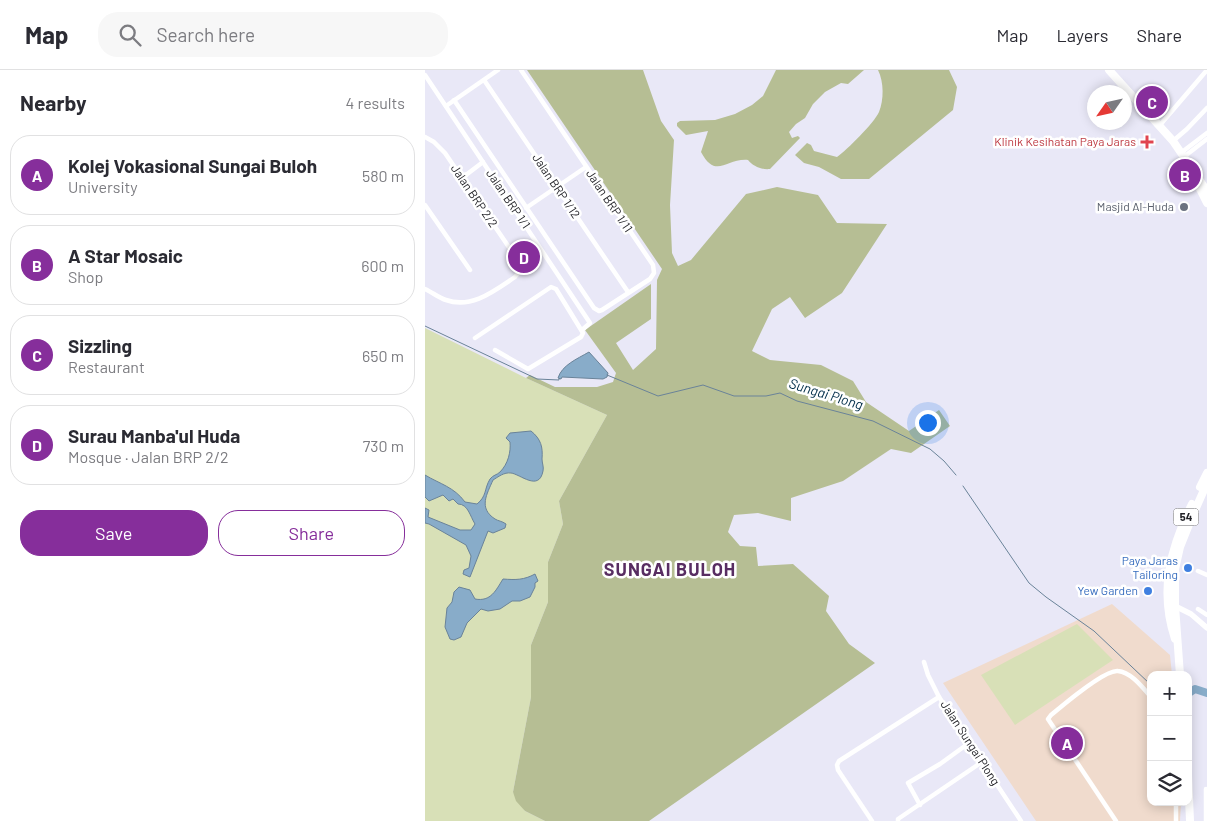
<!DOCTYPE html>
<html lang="en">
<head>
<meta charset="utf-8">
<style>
	:root { --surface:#fff; --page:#f7f7f7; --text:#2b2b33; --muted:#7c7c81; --line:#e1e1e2; --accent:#862e9b }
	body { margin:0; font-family:Barlow,sans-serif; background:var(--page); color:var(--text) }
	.controls { position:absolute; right:15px; bottom:15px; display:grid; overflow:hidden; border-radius:10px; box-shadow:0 2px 12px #0003 }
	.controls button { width:45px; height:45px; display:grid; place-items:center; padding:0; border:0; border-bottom:1px solid var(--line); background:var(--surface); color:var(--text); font:25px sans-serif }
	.compass { position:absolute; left:662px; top:15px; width:45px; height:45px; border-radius:50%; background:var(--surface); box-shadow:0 2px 12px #0003; rotate:236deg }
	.you { position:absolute; left:502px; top:352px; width:18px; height:18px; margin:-12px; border:4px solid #fff; border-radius:50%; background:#1a73e8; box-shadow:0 0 0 8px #1a73e833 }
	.badge { display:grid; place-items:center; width:32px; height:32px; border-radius:50%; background:var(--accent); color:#fff; font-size:16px; font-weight:700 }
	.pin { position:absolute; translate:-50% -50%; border:2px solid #fff; box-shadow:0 1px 5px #0006 }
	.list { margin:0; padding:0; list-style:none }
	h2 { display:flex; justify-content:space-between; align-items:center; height:65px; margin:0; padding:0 20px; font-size:21px }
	h2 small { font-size:16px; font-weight:400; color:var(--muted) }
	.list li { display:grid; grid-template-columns:32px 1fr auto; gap:15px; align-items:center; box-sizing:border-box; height:80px; margin:0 10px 10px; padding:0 10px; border:1px solid var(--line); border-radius:20px }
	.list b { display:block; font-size:19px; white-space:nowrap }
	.list p { margin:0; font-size:16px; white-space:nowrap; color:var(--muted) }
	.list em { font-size:16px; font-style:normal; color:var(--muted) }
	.actions { display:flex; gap:10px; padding:15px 20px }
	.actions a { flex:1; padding:11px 0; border:1px solid var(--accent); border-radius:20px; text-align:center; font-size:18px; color:var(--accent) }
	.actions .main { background:var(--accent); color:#fff }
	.icon { flex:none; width:28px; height:28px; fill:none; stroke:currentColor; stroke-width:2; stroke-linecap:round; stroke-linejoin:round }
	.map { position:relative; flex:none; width:782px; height:751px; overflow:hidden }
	header { display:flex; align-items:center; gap:30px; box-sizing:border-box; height:70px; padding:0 25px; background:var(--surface); border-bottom:1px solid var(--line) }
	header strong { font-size:24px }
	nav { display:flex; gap:28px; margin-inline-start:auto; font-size:18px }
	.search { width:350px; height:45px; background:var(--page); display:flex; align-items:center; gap:12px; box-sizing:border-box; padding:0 18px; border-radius:20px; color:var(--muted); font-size:19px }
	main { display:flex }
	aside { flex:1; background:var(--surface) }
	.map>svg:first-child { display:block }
</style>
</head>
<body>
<header>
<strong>Map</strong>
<div class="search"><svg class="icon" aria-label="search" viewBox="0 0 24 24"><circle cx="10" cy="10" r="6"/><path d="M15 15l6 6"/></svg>Search here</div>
<nav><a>Map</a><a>Layers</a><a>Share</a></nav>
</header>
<main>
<aside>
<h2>Nearby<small>4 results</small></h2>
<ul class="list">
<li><span class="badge">A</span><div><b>Kolej Vokasional Sungai Buloh</b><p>University</p></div><em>580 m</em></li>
<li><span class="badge">B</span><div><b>A Star Mosaic</b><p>Shop</p></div><em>600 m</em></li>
<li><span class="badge">C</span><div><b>Sizzling</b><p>Restaurant</p></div><em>650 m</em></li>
<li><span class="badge">D</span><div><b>Surau Manba'ul Huda</b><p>Mosque · Jalan BRP 2/2</p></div><em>730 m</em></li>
</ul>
<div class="actions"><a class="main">Save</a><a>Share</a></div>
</aside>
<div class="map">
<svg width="782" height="751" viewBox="0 0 782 751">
	<rect width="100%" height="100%" fill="#e9e8f7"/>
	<polygon fill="#f0dbcd" points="687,534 745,585 747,605 726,605 726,732 756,732 755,751 611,751 518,613"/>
	<g fill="#d8e0b7">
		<polygon points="0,258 101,308 182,345 134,431 138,454 123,492 123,532 106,575 106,627 88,722 100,741 120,751 0,751"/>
		<polygon points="652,554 688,590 590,655 556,605"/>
	</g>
	<g fill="#b6be94">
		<polygon points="102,0 218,0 236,51 249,70 245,135 247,183 253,196 266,190 321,124 352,117 393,125 412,153 462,154 417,223 380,248 365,227 347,239 327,281 345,290 396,295 428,311 441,332 484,361 514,340 525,356 486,383 466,379 418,411 366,428 366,451 333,443 309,445 303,462 315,476 331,477 333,496 368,494 404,526 401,541 424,574 450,593 224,751 120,751 100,741 91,731 88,722 106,627 106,575 123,532 123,492 138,454 134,431 182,345 101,308 105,305 130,317 172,317 188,312 191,303 160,260 226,214 226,249 191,273 208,300 231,279 232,210 237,199"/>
		<path d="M351 0H439L423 14 416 13 400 22 388 34 380 48 371 54 364 62 367 68 373 66 375 68 345 99C336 100 328 96 323 90 301 88 291 110 276 82L283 61 261 65 252 56V53L255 51 290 50 310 44 327 35 338 26Z"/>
		<path d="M453 0H524L532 17 528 40 444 109H416L394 97 379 93 370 85 382 73 386 75 389 81 412 87C422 80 449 53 454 42 459 30 459 12 453 0Z"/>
	</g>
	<g fill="#88acc9" stroke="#6a8399">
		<path d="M164 282 183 303 182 307 178 309 137 307 136 309 133 308C137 295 152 289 164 282Z"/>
		<path d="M106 361C116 369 118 377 117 389 117 393 119 397 118 401 114 422 95 404 86 403 79 402 73 407 68 410 62 424 53 438 70 449 73 451 77 451 81 454L80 458 68 463 63 461 45 507 38 504 39 500 44 498 46 486 41 475 4 454 0 453V438L4 440 3 447 35 460H46L50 454C45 446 43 434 33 434L28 429 24 431 18 425 4 431 0 427V405C15 414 29 417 40 432L52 434C62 426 59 419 65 409 68 405 72 405 75 402 83 394 86 382 85 372L81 368 85 363Z"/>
		<path d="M110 504 113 511 110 513V517L105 527 95 531H87L75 539 63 541 56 539 42 553 36 567 29 570 25 569 20 557 22 538 27 532 29 522 34 517 45 520 50 529C66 532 71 520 78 509 91 510 99 510 110 504Z"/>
	</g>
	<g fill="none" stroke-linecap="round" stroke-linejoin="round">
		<g stroke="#6a8399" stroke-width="1">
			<polyline points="0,256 112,309 134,310 134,309"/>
			<polyline points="182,305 233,326 278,315 309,326 341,326 355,323 372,331 448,351 505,379 519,391 531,405"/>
			<polyline points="538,416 604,513 621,527 669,561 725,614"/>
		</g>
		<polyline stroke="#88acc9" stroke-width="8" points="764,623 770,619 782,623"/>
		<g stroke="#fff" stroke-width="4.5">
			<polyline points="0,5 165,253 157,260"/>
			<polyline points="59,10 203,222"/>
			<polyline points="29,30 169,238 174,241 177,240 225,209 229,203 228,195 96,0"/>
			<polyline points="21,36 73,0"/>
			<polyline points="735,55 782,0"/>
			<path d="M0 67 9 72 20 83 94 192C96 199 95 202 90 207 69 221 47 239 21 230 14 228 7 222 0 219"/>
			<polyline points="748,71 762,59 782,38"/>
			<polyline points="757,82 782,63"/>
			<polyline points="760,86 782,69"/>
			<polyline points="37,108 58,92"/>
			<polyline points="0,135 45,200"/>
			<polyline points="101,138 161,97"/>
			<polyline points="50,268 126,217 131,219 158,263 156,267 103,299 70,280"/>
			<polyline points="773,501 782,505"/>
			<polyline points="773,539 782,545"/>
			<polyline points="499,592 503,605 514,627 596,751"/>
			<polyline points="781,719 781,751"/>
			<polyline points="495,735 483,713 515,694 544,673"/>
			<polyline points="447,751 413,700 412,695 414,691 514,627"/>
			<polyline points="473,751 473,749 557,692"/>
			<path d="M691 751 623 649 626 645C638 635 680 599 693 601 706 602 718 618 726 627"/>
			<polyline points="751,751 751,732"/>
		</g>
		<polyline stroke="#fff" stroke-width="5.5" points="750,536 766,544 782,558"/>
		<g stroke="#fff" stroke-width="8">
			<polyline points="684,0 748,71 782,121"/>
			<polyline points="774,117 782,133"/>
			<polyline points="775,417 782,403"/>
			<path d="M750 569C734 520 745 479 767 434"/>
			<polyline points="755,605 750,536 750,499 755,477 767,447 782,413"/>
			<polyline points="763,704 765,751"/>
		</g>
	</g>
	<path fill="#e0444e" stroke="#fff" stroke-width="2" d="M719.5 64.5h5v5h5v5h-5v5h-5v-5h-5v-5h5z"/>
	<circle fill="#6b7280" stroke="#fff" stroke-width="2" cx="759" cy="137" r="5"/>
	<g fill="#3f7fe0" stroke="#fff" stroke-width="2">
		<circle cx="763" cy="498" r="5"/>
		<circle cx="723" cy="521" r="5"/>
	</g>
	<g text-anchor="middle" stroke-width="5" stroke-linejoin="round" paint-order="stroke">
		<rect fill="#fff" stroke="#656568" stroke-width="1" x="748.5" y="438.5" width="25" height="17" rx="4"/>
		<g font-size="11" font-weight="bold" fill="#232328">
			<text x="761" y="451">54</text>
		</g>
		<g font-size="12" fill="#be3a42" stroke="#fff" text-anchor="end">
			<text x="711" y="76">Klinik Kesihatan Paya Jaras</text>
		</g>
		<g font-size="12" fill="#232328" stroke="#fff">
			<text transform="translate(131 116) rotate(56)" y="4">Jalan BRP 1/12</text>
			<text transform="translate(49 126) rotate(56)" y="4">Jalan BRP 2/2</text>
			<text transform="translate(83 129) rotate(56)" y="4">Jalan BRP 1/1</text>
			<text transform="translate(184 131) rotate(56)" y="4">Jalan BRP 1/11</text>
			<text transform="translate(545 673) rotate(57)" y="4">Jalan Sungai Plong</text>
		</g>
		<g font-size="12" fill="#5b616d" stroke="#fff" text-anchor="end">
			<text x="749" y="141">Masjid Al-Huda</text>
		</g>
		<g font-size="12" fill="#366cbe" stroke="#fff" text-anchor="end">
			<text x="753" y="495">Paya Jaras<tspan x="753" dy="14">Tailoring</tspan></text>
			<text x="713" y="525">Yew Garden</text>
		</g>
		<g font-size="14" font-style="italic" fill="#002d49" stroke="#fff">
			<text transform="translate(401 324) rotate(17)" y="5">Sungai Plong</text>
		</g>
		<g font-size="18" font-weight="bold" letter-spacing="1" fill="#582d62" stroke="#fff">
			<text x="245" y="506">SUNGAI BULOH</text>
		</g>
	</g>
</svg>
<div class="controls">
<button>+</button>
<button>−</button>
<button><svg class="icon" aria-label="layers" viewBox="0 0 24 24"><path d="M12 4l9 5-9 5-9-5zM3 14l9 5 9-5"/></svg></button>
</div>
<svg class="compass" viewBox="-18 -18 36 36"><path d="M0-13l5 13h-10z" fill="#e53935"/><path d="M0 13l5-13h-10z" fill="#7c7c81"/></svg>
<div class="you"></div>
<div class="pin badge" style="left:642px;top:673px">A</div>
<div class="pin badge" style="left:760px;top:105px">B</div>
<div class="pin badge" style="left:727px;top:32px">C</div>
<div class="pin badge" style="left:99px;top:187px">D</div>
</div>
</main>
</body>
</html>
